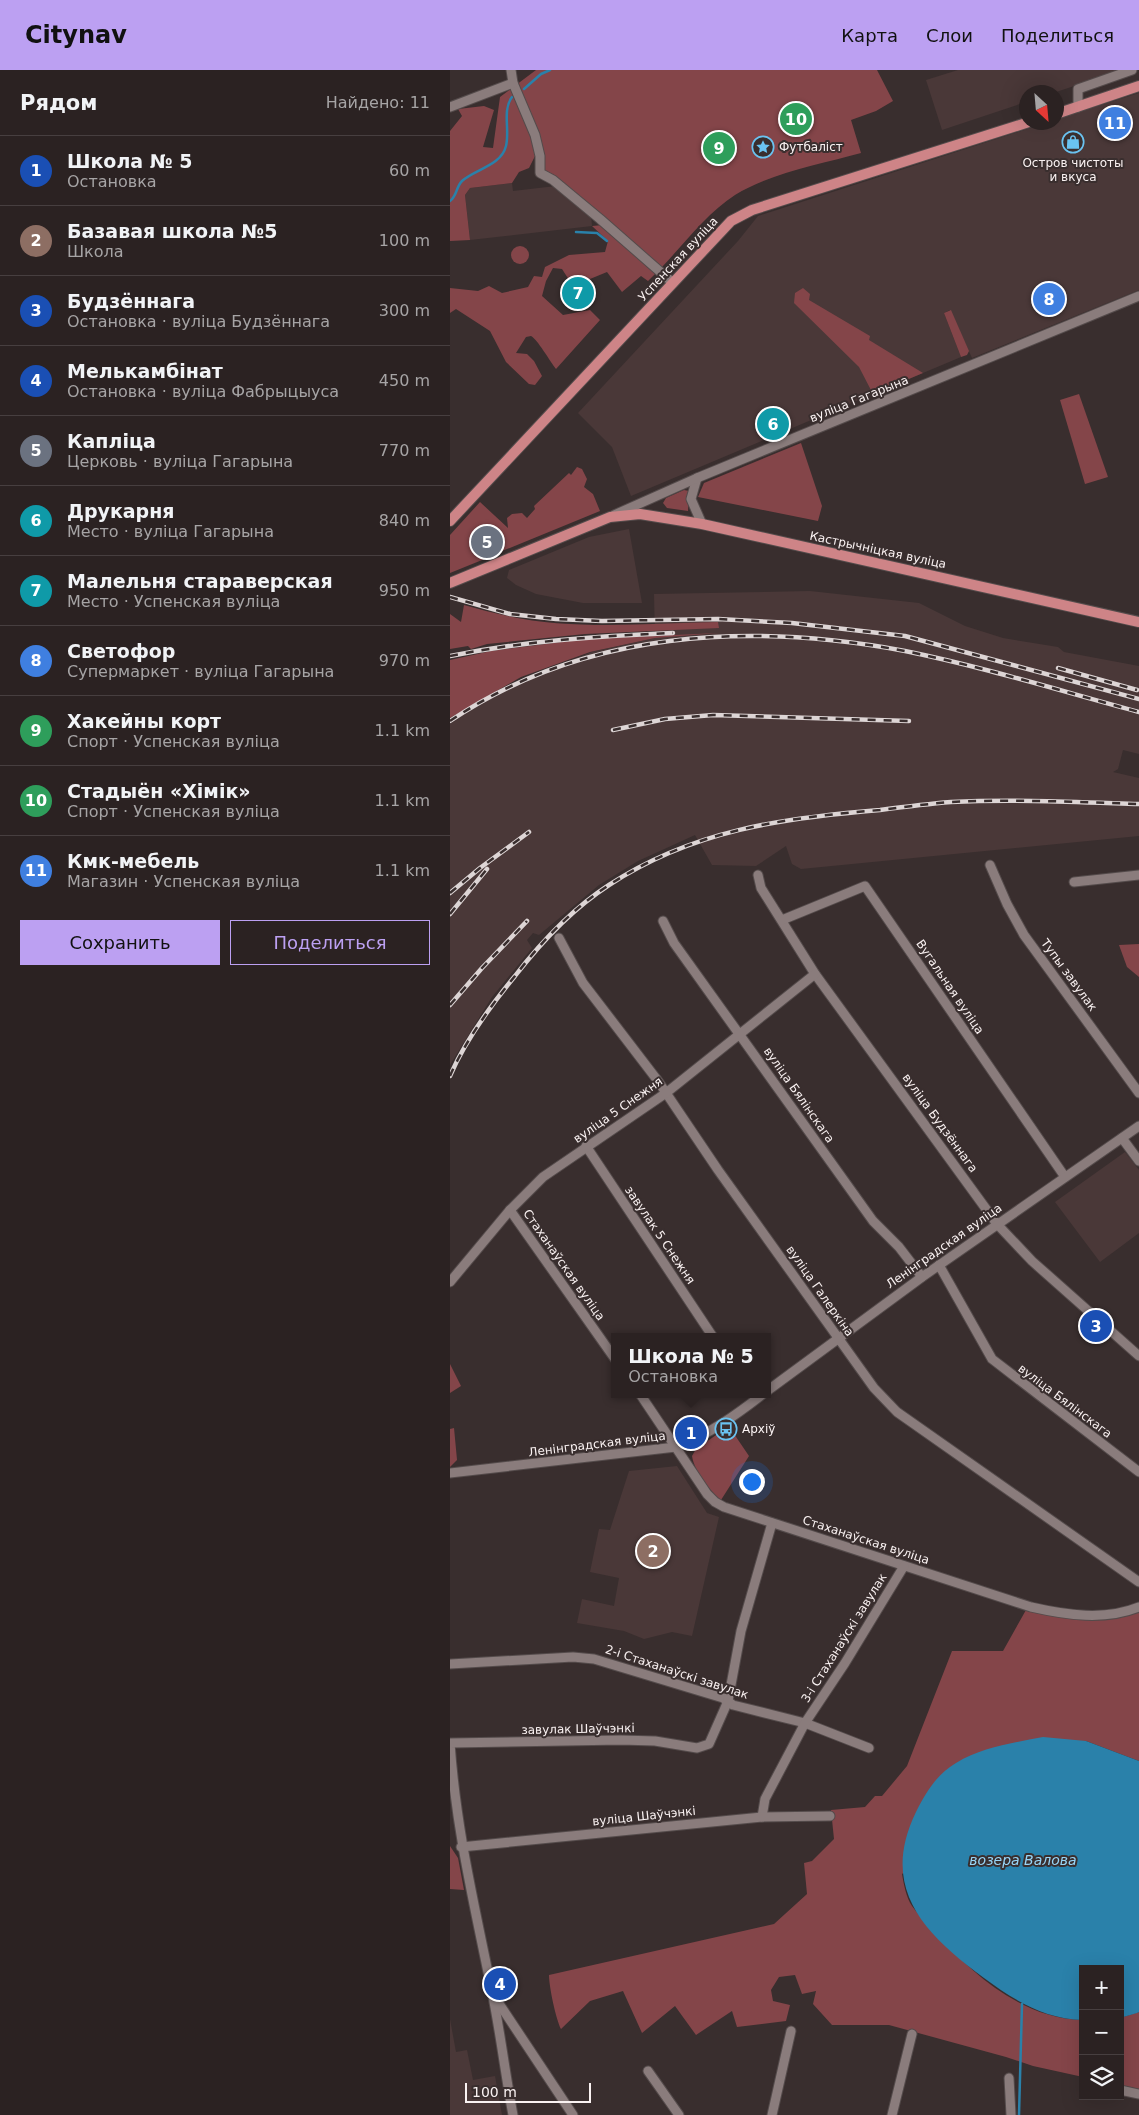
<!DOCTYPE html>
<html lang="ru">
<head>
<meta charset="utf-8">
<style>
	:root { --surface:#2b2222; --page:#372f2f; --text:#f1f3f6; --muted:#a6a4a5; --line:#473f40; --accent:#bca0f2 }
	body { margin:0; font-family:"DejaVu Sans",sans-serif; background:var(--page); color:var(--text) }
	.controls { position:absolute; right:15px; bottom:15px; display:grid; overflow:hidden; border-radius:0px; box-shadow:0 5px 20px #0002 }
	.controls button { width:45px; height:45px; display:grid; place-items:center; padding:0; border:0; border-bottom:1px solid var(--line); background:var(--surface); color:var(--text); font:25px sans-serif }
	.compass { position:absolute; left:569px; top:15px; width:45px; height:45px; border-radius:50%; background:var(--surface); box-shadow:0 5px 20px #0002; rotate:154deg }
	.scale { position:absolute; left:15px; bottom:12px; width:126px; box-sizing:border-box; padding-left:5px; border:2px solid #faf2f2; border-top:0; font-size:14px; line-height:18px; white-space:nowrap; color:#faf2f2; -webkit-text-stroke:4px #392e2e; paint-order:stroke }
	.you { position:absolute; left:301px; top:1411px; width:18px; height:18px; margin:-12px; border:4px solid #fff; border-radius:50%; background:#1a73e8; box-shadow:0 0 0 8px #1a73e833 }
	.badge { display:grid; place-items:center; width:32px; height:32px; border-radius:50%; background:var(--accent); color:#fff; font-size:16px; font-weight:700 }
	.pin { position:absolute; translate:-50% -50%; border:2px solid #fff; box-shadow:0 1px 5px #0006 }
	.popup { position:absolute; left:161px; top:1263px; width:160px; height:65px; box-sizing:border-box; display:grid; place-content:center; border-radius:0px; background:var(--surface); filter:drop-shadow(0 1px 4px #0005); font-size:16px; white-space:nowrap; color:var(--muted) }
	.popup b { font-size:19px; color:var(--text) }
	.popup::after { content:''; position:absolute; left:50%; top:100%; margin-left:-10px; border:10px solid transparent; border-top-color:var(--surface) }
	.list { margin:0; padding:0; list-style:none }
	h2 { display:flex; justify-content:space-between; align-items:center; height:65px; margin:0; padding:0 20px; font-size:21px }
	h2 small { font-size:16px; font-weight:400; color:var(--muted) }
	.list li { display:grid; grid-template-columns:32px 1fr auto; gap:15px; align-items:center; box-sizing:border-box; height:70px; padding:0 20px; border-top:1px solid var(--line) }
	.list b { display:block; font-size:19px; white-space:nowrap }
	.list p { margin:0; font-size:16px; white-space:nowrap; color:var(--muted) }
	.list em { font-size:16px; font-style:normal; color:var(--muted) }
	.actions { display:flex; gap:10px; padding:15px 20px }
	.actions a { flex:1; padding:11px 0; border:1px solid var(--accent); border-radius:0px; text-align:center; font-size:18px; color:var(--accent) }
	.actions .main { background:var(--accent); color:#111 }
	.icon { flex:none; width:28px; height:28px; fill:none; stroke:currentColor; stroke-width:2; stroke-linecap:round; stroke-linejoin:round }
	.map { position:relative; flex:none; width:689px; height:2045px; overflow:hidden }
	header { display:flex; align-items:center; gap:30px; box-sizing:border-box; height:70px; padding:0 25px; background:var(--accent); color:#111 }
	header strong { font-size:24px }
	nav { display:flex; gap:28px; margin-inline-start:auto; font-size:18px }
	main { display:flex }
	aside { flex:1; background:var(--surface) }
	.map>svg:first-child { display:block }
</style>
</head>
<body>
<header>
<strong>Citynav</strong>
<nav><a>Карта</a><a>Слои</a><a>Поделиться</a></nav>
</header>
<main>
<aside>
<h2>Рядом<small>Найдено: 11</small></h2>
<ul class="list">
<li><span class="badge" style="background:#1a4fb4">1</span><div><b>Школа № 5</b><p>Остановка</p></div><em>60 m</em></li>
<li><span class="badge" style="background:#8d6e63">2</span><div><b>Базавая школа №5</b><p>Школа</p></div><em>100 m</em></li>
<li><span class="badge" style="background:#1a4fb4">3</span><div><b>Будзённага</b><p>Остановка · вуліца Будзённага</p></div><em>300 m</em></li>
<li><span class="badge" style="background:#1a4fb4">4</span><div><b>Мелькамбінат</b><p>Остановка · вуліца Фабрыцыуса</p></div><em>450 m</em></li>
<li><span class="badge" style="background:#6b7280">5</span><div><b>Капліца</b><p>Церковь · вуліца Гагарына</p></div><em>770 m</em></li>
<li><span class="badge" style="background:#0f9aa8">6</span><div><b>Друкарня</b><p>Место · вуліца Гагарына</p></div><em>840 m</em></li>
<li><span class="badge" style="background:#0f9aa8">7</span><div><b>Малельня стараверская</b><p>Место · Успенская вуліца</p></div><em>950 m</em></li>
<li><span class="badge" style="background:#3f7fe0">8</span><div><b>Светофор</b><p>Супермаркет · вуліца Гагарына</p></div><em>970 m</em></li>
<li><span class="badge" style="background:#2e9e5b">9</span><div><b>Хакейны корт</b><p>Спорт · Успенская вуліца</p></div><em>1.1 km</em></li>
<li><span class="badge" style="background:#2e9e5b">10</span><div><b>Стадыён «Хімік»</b><p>Спорт · Успенская вуліца</p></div><em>1.1 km</em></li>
<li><span class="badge" style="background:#3f7fe0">11</span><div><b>Кмк-мебель</b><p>Магазин · Успенская вуліца</p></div><em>1.1 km</em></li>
</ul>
<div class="actions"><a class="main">Сохранить</a><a>Поделиться</a></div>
</aside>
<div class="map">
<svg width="689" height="2045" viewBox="0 0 689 2045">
	<rect width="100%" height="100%" fill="#392e2e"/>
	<g fill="#4a3838">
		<polygon points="508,0 673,0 606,22 576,22 576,32 492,60 476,10"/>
		<polygon points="689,23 689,220 522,288 500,240 494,243 511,287 181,426 162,377 128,343 288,171 308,146 596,53 606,52 607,49"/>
		<polygon points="62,113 63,121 106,116 141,145 142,156 20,170 15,125 20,118"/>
		<polygon points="179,459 192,533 133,533 86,524 66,515 57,508 59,500 139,467"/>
		<polygon points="360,521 469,533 515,556 553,568 608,577 614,582 689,596 689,684 673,680 668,699 663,702 689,708 689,766 351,799 342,794 336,776 306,796 262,795 245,765 188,791 149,815 89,865 83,863 77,870 82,878 42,927 0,995 0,649 76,607 142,582 205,568 204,524"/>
		<polygon points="675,1082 689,1100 689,1163 650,1192 605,1132"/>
		<polygon points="227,1396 257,1443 269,1447 242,1566 222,1562 194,1569 174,1561 127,1553 132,1529 164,1536 169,1508 140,1502 149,1459 160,1460 179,1401"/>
		<polygon points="0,1949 6,1982 17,1980 23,2010 45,2006 52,2045 0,2045"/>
	</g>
	<g fill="#844549">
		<path d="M86 0H427L443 31 426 41 401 50 411 83C372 94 320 103 285 125 258 142 233 175 212 197L144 138 103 106 94 101 89 74 83 78 86 84 79 98 69 102 62 113 20 118 15 125 20 170 0 171V61L12 46 8 39 34 36 44 40 33 77 43 78 50 27Z"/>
		<path d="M153 155 207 202 198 211 191 206 172 222 157 202 123 216 112 199 103 198 96 211 92 226 113 245 140 240 150 250 106 299C100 291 87 269 81 266L76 267 66 283 77 284 84 291 92 306 85 315 79 314 56 292 40 261 6 239 0 243V218L28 221 39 216 52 223 78 217 84 206 92 207 95 197 119 185 155 182 158 171 142 156Z"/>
		<circle cx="70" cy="185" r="9"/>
		<polygon points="353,218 360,224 359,230 420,266 419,270 473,303 423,324 409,297 344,233 345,223"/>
		<polygon points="501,240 519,281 517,285 511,287 494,243"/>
		<polygon points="629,324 658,407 635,414 610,330"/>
		<polygon points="351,373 372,436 368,451 248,427 254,413"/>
		<polygon points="127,397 132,399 137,409 134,417 143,424 150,441 45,484 42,478 44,470 41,466 35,465 31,468 30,474 33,478 39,479 42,486 0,503 0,465 30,432 58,458 57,448 62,444 72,443 77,448 85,439 84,436 119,403 121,405"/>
		<polygon points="234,420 239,421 238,441 217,438 213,433 216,428"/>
		<path d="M14 535C29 539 43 543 58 546 126 561 200 553 268 552L269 558 135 564 37 574 21 579 18 576 0 579V544L11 552Z"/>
		<polygon points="269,563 205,568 140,582 71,607 0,648 0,590 41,581 135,569"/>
		<polygon points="689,874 689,907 677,897 669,875"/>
		<polygon points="0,1294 11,1316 0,1323"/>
		<polygon points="4,1358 7,1390 0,1397 0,1359"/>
		<path d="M280 1358 299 1386 271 1430C260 1421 244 1401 242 1386L246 1379 272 1361 274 1362Z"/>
		<path d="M576 1540 614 1548H654L689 1540V1691L636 1671 452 1804C454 1815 456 1827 462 1836 469 1846 478 1854 485 1862 523 1905 573 1949 633 1950V2007L583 1996 556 1987 439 1955H382L363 1934 366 1921 352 1924 345 1905 329 1907 321 1920 323 1931 340 1935 336 1951 287 1957 282 1941 246 1965 225 1936 192 1963 173 1921 140 1931 111 1959C106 1949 99 1917 99 1905L324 1854 357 1824 354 1793 362 1791 384 1769 381 1740 415 1737 425 1726H432L457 1696 502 1581H553Z"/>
		<polygon points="0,1776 8,1788 14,1820 0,1819"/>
		<polygon points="689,1942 689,2019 670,2015 670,1948"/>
	</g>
	<path fill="#2a81aa" d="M593 1667 636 1671 689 1691V1942L687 1943 670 1948V1899H633V1950C594 1949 564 1930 534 1908 474 1864 429 1818 466 1742 476 1722 487 1704 506 1693 533 1677 563 1673 593 1667Z"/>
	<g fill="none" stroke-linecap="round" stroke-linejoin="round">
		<g stroke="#2a81aa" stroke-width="2.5">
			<polyline points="74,19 91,4 100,0"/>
			<path d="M0 131C7 126 6 117 12 111 25 99 51 96 56 76 60 60 52 40 62 27"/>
			<polyline points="126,162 147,163 157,171"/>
			<polyline points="569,2045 572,1934"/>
		</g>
		<g stroke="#544b4b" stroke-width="11">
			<g id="minor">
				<polyline points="61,0 63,13 85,65 90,86 90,103 103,110 150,149 223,213"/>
				<polyline points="0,37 63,13"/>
				<polyline points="628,37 628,19 682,0"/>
				<polyline points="247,408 241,429 252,454"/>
				<polyline points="164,445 247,408 689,226"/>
				<polyline points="540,795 557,834 574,865 689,1023"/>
				<polyline points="308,805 311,818 365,904 547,1154 582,1191 689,1286"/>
				<polyline points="624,812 689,805"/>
				<polyline points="332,850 415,816 615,1107"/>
				<polyline points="213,851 224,873 423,1151 449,1177 472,1207"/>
				<polyline points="109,868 133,913 208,1011 268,1100 424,1318 447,1342 689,1512"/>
				<polyline points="672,1068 689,1091"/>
				<polyline points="136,1076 263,1267"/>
				<polyline points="60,1140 165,1289"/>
				<polyline points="489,1195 542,1289 689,1402"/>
				<polyline points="0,1212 60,1140 93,1107 216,1023 365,904"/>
				<polyline points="317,1321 472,1207 689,1056"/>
				<path d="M190 1324 257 1424 265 1432 274 1437 581 1537C616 1545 655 1551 689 1537"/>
				<path d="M0 1403 226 1377C258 1365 286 1345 313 1324"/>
				<polyline points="0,1594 123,1587 144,1589 273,1628 283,1635 355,1653 419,1678"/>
				<polyline points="312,1747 315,1729 355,1653 395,1593 454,1496"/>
				<polyline points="11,1777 312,1747 380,1746"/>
				<polyline points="44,1926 123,2045"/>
				<polyline points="198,2001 229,2045"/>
				<polyline points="559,2008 561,2045"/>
				<polyline points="670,2020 689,2024"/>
				<path d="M63 2045C55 2003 50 1959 41 1917 24 1833 6 1759 0 1673L171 1670 205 1671 247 1678 259 1674 278 1631 291 1561 322 1453"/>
				<polyline points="322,2045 341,1961"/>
				<polyline points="442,2045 462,1964"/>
			</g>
		</g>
		<g stroke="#544b4b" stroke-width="12">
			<g id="major">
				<polyline points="606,44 689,16"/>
				<polyline points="0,451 281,151 302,140 579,52"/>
				<polyline points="0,513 160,447 190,444 252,454 689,552"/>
			</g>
		</g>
		<use href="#minor" stroke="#8a7c7c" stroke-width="9"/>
		<use href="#major" stroke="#ce8487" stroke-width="10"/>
		<g stroke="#ddd5d5" stroke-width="4.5">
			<g id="rail">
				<polyline points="0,527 60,544 106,549 152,551 268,549 342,553 455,566 689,629"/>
				<path d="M0 586C74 571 148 566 223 563"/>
				<polyline points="608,598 687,620"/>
				<path d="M0 651C135 560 299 552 455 581 534 597 611 621 689 642"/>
				<polyline points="163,660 215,649 263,645 459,651"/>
				<polyline points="0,823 30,798 79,762"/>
				<polyline points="0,844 37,799"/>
				<polyline points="0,935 32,898 77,851"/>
				<path d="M0 1006C14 973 42 934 65 906 92 871 122 839 159 815 243 760 333 748 430 740 453 737 477 734 501 732 564 729 627 732 689 734"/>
			</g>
		</g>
		<use href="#rail" stroke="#392e2e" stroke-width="2.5" stroke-dasharray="8" stroke-linecap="butt"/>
	</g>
	<defs>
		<g id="shop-ring" transform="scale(1.125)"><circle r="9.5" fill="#392e2e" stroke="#6ac3f1" stroke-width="1.5"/><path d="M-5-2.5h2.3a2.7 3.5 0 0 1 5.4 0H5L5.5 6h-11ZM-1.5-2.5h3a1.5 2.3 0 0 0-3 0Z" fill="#6ac3f1"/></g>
		<g id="sight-ring" transform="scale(1.125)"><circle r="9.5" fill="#392e2e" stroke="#6ac3f1" stroke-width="1.5"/><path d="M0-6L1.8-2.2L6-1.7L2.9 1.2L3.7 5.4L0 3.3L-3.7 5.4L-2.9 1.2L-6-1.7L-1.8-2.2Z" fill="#6ac3f1"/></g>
		<g id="bus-ring" transform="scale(1.125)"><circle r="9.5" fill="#392e2e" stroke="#6ac3f1" stroke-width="1.5"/><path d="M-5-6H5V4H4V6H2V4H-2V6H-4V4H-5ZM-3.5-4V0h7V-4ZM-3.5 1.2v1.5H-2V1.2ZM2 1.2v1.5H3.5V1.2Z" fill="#6ac3f1"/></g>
	</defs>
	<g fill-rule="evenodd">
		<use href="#shop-ring" x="623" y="72"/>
		<use href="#sight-ring" x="313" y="77"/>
		<use href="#bus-ring" x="276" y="1359"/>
	</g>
	<g text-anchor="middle" stroke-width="4" stroke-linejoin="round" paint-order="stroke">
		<g font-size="12" fill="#faf2f2" stroke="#392e2e" text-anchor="start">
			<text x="329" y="81">Футбаліст</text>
			<text x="623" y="97" text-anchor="middle">Остров чистоты<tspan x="623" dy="14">и вкуса</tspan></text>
			<text x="292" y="1363">Архіў</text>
		</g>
		<g font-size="12" fill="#faf2f2" stroke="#392e2e">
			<text transform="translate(228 189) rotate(-47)" y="4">Успенская вуліца</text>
			<text transform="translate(409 329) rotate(-22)" y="4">вуліца Гагарына</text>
			<text transform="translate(428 480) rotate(12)" y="4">Кастрычніцкая вуліца</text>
			<text transform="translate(619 905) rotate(54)" y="4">Тупы завулак</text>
			<text transform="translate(500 917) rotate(56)" y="4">Вугальная вуліца</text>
			<text transform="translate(349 1025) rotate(55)" y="4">вуліца Бялінскага</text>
			<text transform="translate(168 1040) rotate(-35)" y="4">вуліца 5 Снежня</text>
			<text transform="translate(490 1053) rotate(54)" y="4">вуліца Будзённага</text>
			<text transform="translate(210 1165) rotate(56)" y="4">завулак 5 Снежня</text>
			<text transform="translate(494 1176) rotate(-35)" y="4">Ленінградская вуліца</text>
			<text transform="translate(114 1195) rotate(55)" y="4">Стаханаўская вуліца</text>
			<text transform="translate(370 1221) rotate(55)" y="4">вуліца Галеркіна</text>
			<text transform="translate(615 1331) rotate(37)" y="4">вуліца Бялінскага</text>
			<text transform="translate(147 1374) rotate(-7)" y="4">Ленінградская вуліца</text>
			<text transform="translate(416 1470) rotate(18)" y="4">Стаханаўская вуліца</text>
			<text transform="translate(394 1568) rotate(-58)" y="4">3-і Стаханаўскі завулак</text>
			<text transform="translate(227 1602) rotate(18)" y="4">2-і Стаханаўскі завулак</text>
			<text transform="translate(128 1659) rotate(-1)" y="4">завулак Шаўчэнкі</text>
			<text transform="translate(194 1746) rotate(-6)" y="4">вуліца Шаўчэнкі</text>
		</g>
		<g font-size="14" font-style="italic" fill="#97d5f7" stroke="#392e2e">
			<text x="573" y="1795">возера Валова</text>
		</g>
	</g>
</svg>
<div class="controls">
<button>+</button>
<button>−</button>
<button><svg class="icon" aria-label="layers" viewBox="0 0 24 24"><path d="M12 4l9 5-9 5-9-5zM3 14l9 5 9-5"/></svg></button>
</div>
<svg class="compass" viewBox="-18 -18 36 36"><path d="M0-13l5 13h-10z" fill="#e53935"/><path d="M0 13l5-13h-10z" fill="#a6a4a5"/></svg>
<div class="scale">100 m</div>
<div class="you"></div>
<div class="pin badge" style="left:241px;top:1363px;background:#1a4fb4">1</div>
<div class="popup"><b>Школа № 5</b>Остановка</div>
<div class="pin badge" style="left:203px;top:1481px;background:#8d6e63">2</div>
<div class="pin badge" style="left:646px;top:1256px;background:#1a4fb4">3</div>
<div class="pin badge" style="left:50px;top:1914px;background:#1a4fb4">4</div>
<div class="pin badge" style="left:37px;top:472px;background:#6b7280">5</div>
<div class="pin badge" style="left:323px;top:354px;background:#0f9aa8">6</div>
<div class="pin badge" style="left:128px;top:223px;background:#0f9aa8">7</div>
<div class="pin badge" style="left:599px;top:229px;background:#3f7fe0">8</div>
<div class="pin badge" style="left:269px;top:78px;background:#2e9e5b">9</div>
<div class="pin badge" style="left:346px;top:49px;background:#2e9e5b">10</div>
<div class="pin badge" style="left:665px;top:53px;background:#3f7fe0">11</div>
</div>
</main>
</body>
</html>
